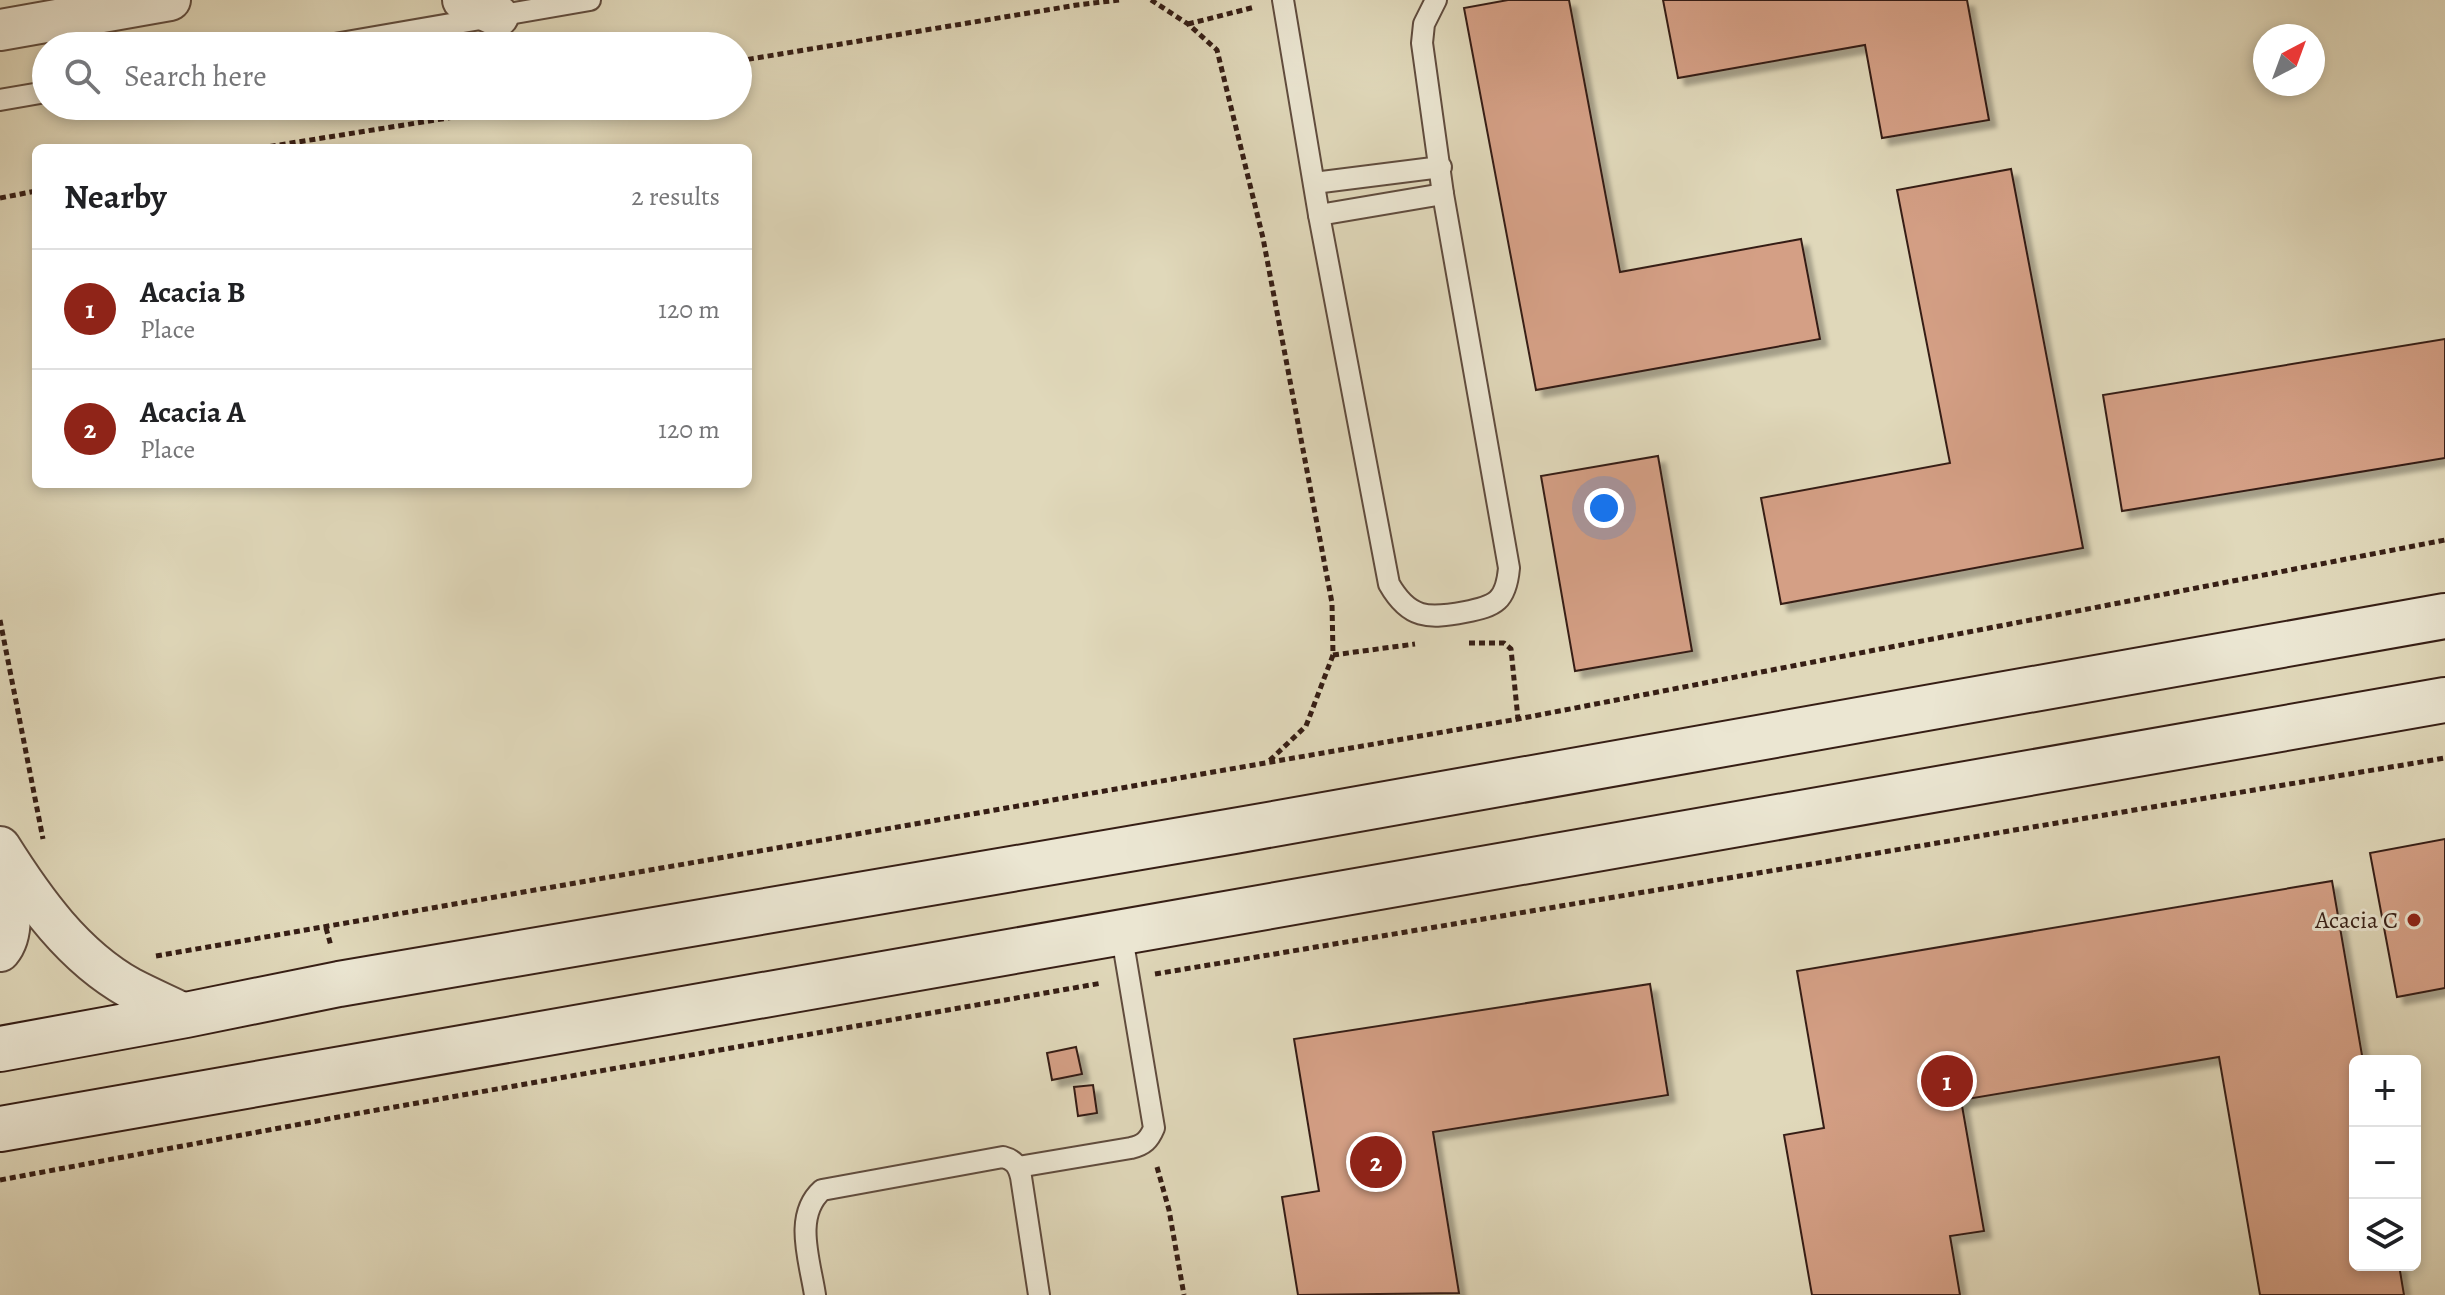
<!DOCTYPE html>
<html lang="en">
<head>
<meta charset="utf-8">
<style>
	:root { --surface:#fff; --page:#f6f6f6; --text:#202124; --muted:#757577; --line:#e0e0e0; --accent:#8f2418 }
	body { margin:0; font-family:Alegreya,serif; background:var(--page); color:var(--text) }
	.controls { position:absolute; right:24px; bottom:24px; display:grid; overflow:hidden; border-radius:12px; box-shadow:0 4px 12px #0003 }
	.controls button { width:72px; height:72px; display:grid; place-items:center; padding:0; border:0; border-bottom:2px solid var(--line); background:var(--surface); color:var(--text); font:40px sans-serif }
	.compass { position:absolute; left:2253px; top:24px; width:72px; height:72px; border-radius:50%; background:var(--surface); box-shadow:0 4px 12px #0003; rotate:41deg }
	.you { position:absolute; left:1604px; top:508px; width:28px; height:28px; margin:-20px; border:6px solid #fff; border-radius:50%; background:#1a73e8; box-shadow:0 0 0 12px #1a73e833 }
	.badge { display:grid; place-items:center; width:52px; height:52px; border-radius:50%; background:var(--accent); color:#fff; font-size:26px; font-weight:700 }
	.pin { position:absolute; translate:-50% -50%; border:4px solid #fff; box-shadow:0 2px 8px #0006 }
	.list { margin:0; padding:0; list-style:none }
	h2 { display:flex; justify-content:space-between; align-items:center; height:104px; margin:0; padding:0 32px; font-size:34px }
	h2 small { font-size:26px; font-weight:400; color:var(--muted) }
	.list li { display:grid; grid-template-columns:52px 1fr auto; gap:24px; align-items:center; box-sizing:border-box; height:120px; padding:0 32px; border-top:2px solid var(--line) }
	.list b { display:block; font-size:30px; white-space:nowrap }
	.list p { margin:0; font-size:26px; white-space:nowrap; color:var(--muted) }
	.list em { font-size:26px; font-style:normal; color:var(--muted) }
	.icon { flex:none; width:44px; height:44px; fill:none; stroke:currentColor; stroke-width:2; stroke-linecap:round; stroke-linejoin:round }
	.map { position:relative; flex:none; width:2445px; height:1295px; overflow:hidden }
	.search { position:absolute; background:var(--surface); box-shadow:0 4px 12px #0003; left:32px; top:32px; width:720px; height:88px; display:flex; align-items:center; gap:20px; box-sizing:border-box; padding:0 28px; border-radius:44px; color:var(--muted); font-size:30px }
	.panel { position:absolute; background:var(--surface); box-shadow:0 4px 12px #0003; left:32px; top:144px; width:720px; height:344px; border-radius:12px }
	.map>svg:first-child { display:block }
</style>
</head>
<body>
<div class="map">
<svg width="2445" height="1295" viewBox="0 0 2445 1295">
	<defs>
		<filter id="shadow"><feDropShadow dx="7" dy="7" stdDeviation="2" flood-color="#0004"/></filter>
	</defs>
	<rect width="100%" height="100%" fill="#e0d8ba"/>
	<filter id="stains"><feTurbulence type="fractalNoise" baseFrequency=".0025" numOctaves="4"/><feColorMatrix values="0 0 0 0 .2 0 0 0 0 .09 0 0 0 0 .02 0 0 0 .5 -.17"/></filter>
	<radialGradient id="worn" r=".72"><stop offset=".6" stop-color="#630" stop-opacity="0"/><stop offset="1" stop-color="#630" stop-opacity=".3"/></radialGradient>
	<g fill="#d49f85" stroke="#361e15" stroke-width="2" filter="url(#shadow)">
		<polygon points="1508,0 1569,0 1620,272 1801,239 1820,339 1536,390 1464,8"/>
		<polygon points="1663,0 1967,0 1989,120 1882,138 1865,45 1678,78"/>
		<polygon points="2011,169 2083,548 1781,604 1761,498 1950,463 1897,190"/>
		<polygon points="2445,339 2445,458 2122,511 2103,395"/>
		<polygon points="1658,456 1692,651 1575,671 1541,476"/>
		<polygon points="2445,839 2445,988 2397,997 2370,853"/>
		<polygon points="2332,881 2363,1061 2355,1061 2355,1265 2399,1265 2404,1295 2260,1295 2219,1057 1961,1100 1984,1231 1950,1236 1960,1295 1812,1295 1784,1135 1824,1128 1797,971"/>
		<polygon points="1650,984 1668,1095 1433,1132 1459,1293 1298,1295 1282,1197 1319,1191 1294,1039"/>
		<polygon points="1076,1047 1082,1074 1052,1080 1047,1053"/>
		<polygon points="1093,1085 1097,1113 1078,1116 1074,1087"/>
	</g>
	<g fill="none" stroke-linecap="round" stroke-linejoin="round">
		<g stroke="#604c3e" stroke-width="24">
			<g id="lane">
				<path d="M1283 0 1319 215 1389 584C1409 619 1428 619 1465 612 1496 606 1506 601 1509 568L1443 194 1422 43 1424 24 1436 0"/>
				<polyline points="323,46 590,0"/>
				<polyline points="0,100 46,92"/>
				<polyline points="1314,183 1441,167"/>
				<polyline points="1319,215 1443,194"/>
				<path d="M1018 1167 1131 1148C1144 1145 1149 1140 1154 1128L1121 931"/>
				<path d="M815 1295C810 1261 793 1216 822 1190L1003 1157C1014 1160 1018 1165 1021 1177L1039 1295"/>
			</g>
		</g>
		<g stroke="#604c3e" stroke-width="44">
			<g id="street">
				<polyline points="463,0 498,16"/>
				<polyline points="0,30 170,0"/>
				<path d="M0 847C34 901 73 956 130 988 149 998 168 1006 186 1015"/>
				<path d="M0 860C5 888 19 928 0 951"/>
			</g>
		</g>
		<g stroke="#361e15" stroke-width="48">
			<g id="secondary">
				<polyline points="0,1049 186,1015 339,984 1234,831 2445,616"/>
				<polyline points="0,1129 2445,700"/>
			</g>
		</g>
		<g stroke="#361e15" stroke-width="5" stroke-dasharray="6 4" stroke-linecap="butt">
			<polyline points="1151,0 1188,24 1217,50 1263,238 1332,603 1333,655 1306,726 1267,763"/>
			<polyline points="1188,24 1255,7"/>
			<polyline points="738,61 1077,5 1119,0"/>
			<polyline points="260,148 523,106"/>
			<polyline points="0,198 36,191"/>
			<polyline points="0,620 43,839"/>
			<polyline points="1469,643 1504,643 1511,649 1518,719"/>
			<polyline points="1333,655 1415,644"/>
			<polyline points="326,928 331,946"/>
			<polyline points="156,956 1518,719 2445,540"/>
			<polyline points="1155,974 2445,758"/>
			<polyline points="1157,1167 1169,1210 1184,1295"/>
			<polyline points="0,1180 360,1113 1102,983"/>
		</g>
		<use href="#lane" stroke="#ebe6d2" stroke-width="20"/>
		<use href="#street" stroke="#ebe6d2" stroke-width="40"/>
		<use href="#secondary" stroke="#ebe6d2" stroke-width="44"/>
	</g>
	<circle fill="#8f2418" stroke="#ebe6d2" stroke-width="3" cx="2414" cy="920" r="8"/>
	<g text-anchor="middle" stroke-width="6" stroke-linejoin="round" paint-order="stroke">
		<g font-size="24" fill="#361e15" stroke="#ebe6d2" text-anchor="end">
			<text x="2398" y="928">Acacia C</text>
		</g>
	</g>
	<rect width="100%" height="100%" filter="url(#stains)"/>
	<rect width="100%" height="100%" fill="url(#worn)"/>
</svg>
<div class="controls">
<button>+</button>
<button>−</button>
<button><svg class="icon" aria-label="layers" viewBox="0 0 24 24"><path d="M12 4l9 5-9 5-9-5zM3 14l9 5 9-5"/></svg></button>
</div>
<svg class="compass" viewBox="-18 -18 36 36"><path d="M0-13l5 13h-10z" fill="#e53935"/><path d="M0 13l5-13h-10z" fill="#757577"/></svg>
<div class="you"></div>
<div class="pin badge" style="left:1947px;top:1081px">1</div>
<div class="pin badge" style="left:1376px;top:1162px">2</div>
<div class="search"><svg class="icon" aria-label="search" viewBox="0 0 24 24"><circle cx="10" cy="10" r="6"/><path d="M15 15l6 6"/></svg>Search here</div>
<section class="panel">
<h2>Nearby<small>2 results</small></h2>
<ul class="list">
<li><span class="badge">1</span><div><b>Acacia B</b><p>Place</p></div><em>120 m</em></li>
<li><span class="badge">2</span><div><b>Acacia A</b><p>Place</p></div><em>120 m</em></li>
</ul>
</section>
</div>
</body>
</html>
